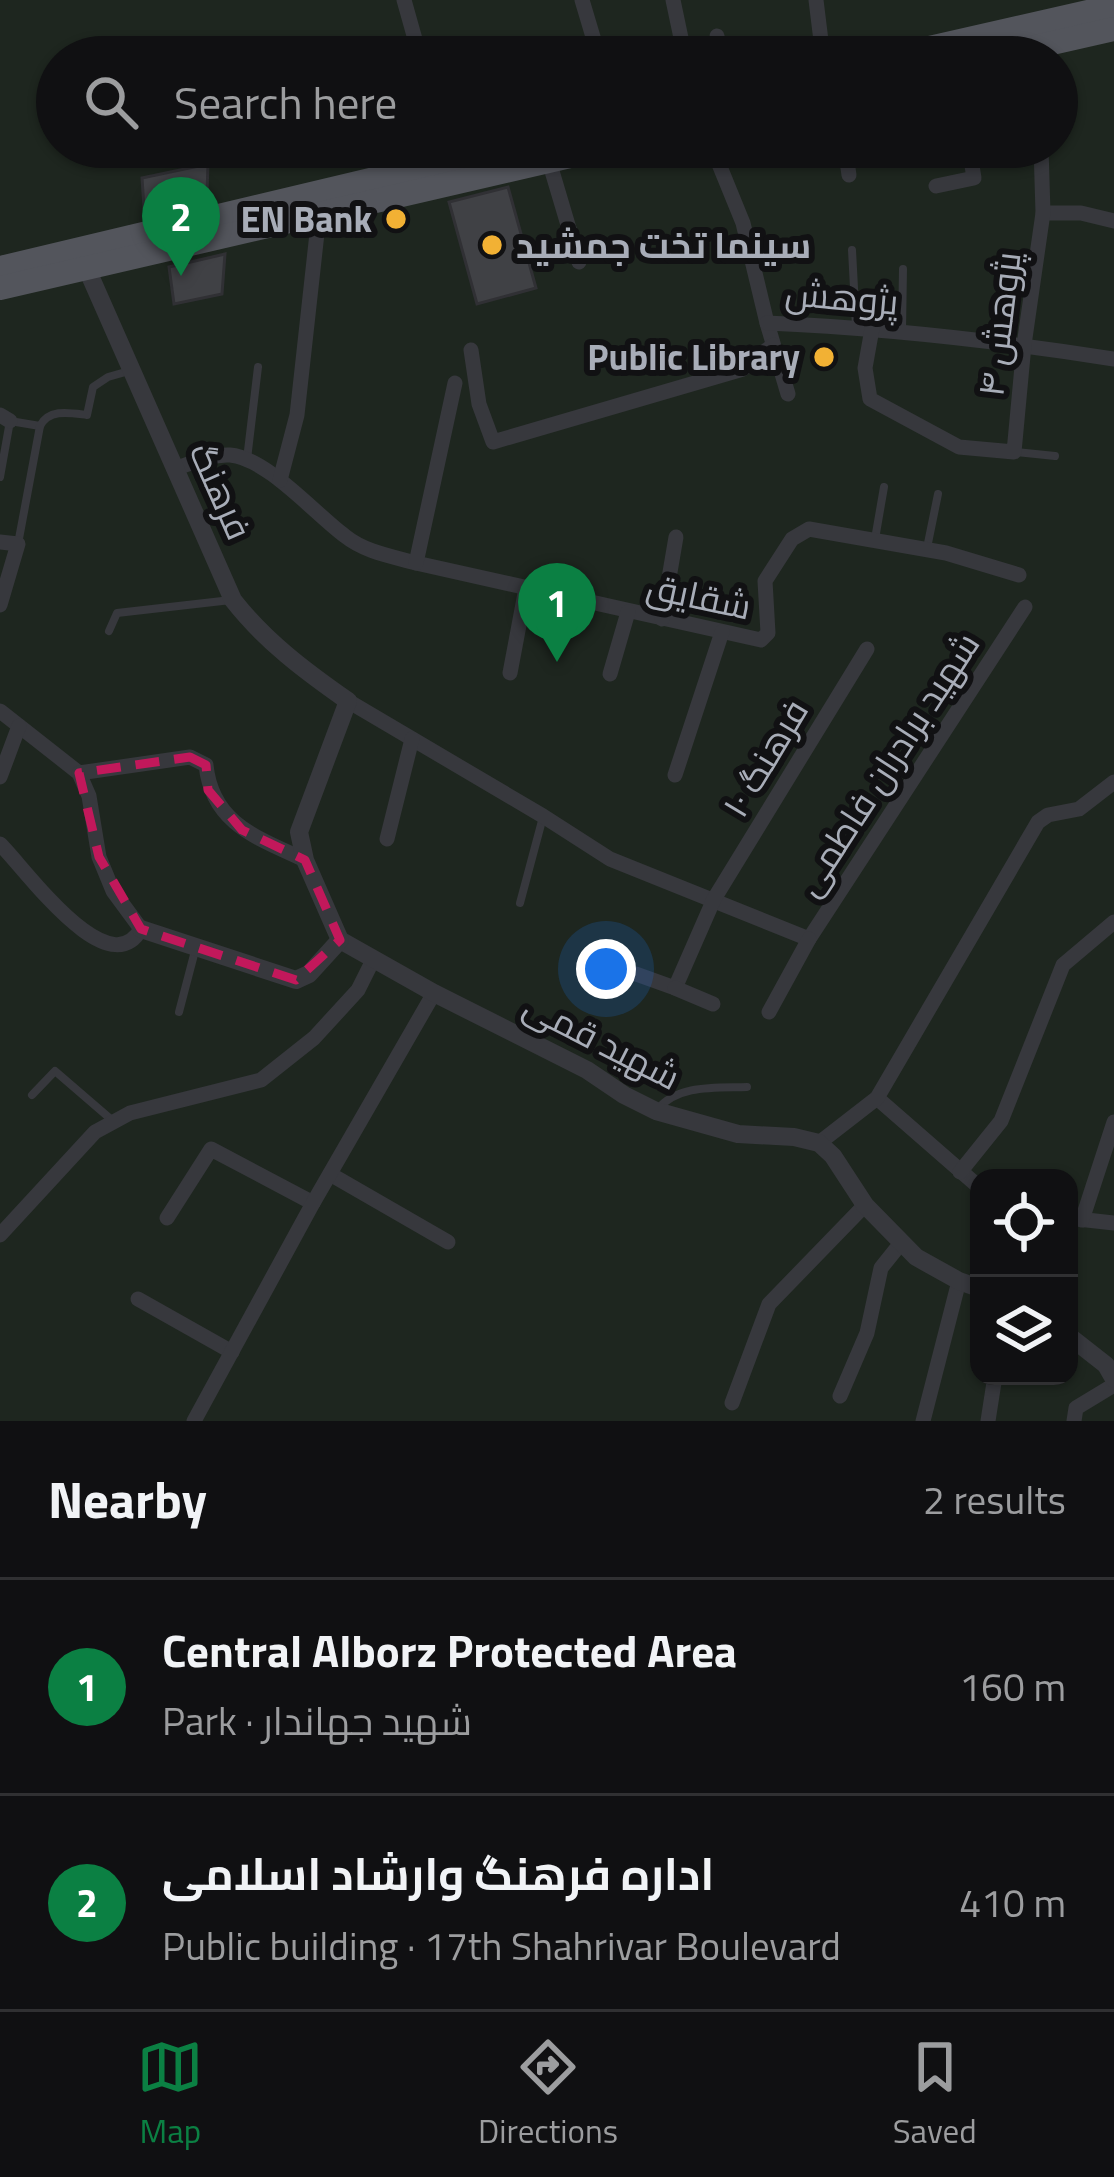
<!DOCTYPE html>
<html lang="en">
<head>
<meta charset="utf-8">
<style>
	:root { --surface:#101012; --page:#1e1e20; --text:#f1f3f6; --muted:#9c9d9f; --line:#303032; --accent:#0b8043 }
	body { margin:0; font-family:"Titillium Web",Cairo,sans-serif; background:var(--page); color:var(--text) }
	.controls { position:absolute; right:36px; bottom:36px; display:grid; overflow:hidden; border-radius:24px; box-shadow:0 3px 9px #0004 }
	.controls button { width:108px; height:108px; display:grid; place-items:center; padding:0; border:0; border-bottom:3px solid var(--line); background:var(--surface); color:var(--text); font:60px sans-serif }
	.you { position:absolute; left:606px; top:969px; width:42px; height:42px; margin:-30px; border:9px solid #fff; border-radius:50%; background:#1a73e8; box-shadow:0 0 0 18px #1a73e833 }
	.badge { display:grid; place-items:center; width:78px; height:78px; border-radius:50%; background:var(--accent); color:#fff; font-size:39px; font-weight:700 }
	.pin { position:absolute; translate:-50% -99px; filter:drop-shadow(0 3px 6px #0008) }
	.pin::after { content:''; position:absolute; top:63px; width:42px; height:36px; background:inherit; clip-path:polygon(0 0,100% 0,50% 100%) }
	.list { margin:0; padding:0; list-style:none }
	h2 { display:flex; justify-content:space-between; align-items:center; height:156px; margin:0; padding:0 48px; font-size:51px }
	h2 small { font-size:39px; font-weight:400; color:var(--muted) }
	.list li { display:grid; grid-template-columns:78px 1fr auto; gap:36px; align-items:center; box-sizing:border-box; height:216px; padding:0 48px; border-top:3px solid var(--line) }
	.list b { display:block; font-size:45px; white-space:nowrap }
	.list p { margin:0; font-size:39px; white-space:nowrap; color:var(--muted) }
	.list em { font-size:39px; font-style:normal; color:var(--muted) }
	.icon { flex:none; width:66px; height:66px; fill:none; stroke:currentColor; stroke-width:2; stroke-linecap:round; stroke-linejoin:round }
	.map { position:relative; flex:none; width:1114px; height:1421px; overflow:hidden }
	.search { position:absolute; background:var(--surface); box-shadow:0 3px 9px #0004; left:36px; right:36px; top:36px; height:132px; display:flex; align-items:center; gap:30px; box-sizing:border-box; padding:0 42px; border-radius:66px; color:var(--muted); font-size:45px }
	.sheet { height:588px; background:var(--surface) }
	nav { display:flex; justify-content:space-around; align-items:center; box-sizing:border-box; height:168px; border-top:3px solid var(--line); background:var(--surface); font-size:33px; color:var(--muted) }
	nav a { display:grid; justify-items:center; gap:6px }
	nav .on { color:var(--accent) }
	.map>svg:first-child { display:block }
</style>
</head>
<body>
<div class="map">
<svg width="1114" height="1421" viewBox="0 0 1114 1421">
	<rect width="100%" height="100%" fill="#161618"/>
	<path fill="#1e261f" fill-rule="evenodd" d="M0 0H1114V1421H0ZM57 57H1057V147H57ZM979 1178H1069V1376H979Z"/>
	<g fill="#404145" stroke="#303034" stroke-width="3">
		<polygon points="208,164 207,193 144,208 142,178"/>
		<polygon points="508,187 536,288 477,304 449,202"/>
		<polygon points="225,254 222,294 174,304 169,267"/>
	</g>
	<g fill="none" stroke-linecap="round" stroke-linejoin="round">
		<g stroke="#37383d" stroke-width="8">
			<polyline points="518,43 523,57"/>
			<polyline points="852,250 856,326"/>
			<polyline points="902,330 903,269"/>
			<polyline points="1016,452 1055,456"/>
			<polyline points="247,459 258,367"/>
			<polyline points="0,477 10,421 40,426"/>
			<polyline points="875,539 884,487"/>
			<path d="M18 544 40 426C49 408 71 413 87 415L93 387 108 377 129 371"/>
			<polyline points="927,548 938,494"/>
			<polyline points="109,631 117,613 231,600"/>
			<polyline points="520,903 543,817"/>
			<polyline points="179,1012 196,947"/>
			<polyline points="32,1095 55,1071 113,1121"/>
			<path d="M657 1110C677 1084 717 1088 747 1087"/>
		</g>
		<g stroke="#37383d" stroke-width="15">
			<polyline points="404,0 420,57"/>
			<polyline points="582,0 599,57"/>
			<polyline points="673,0 685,57"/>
			<polyline points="816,0 823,57"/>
			<polyline points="717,36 720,57"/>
			<polyline points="712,147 743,223 767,323 788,394"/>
			<polyline points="845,147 849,175"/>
			<polyline points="549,161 579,262"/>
			<polyline points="936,186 974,178 969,147"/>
			<polyline points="1043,213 1081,213 1114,221"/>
			<path d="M767 323C883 328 999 341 1114 359"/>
			<polyline points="872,329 865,368 870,399 959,447 1014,452 1024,345 1043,213 1041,147"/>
			<polyline points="471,350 479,404 493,442 743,369 773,345"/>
			<polyline points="0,415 10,421"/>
			<path d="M174 469C192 463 211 454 230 455 267 458 315 514 345 536 365 552 391 556 416 563L761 640 768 633 765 581 792 539 809 529 946 553 1019 575"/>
			<polyline points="280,480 297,415 319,215"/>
			<polyline points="0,542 18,544 0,605"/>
			<polyline points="416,563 455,383"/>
			<polyline points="662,619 676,537"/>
			<polyline points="510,673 526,588"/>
			<polyline points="610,674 628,612"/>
			<polyline points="348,701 543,816 610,859 809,939 1025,607"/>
			<path d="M0 711 79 773 89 796 99 857 113 891 141 929C108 987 24 867 0 844"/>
			<path d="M79 773 190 757 206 765C212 824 258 838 305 860"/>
			<polyline points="675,775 722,632"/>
			<polyline points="0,777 19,726"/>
			<polyline points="387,839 412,739"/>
			<polyline points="636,974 675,988 714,899 867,649"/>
			<polyline points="675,988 713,1004"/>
			<polyline points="769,1012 809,939"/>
			<polyline points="877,1098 979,1187"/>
			<polyline points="819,1143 877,1098 1038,822 1048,815 1079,809 1114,782"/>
			<polyline points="960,1172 1001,1121 1063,965 1114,922"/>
			<polyline points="330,1174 448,1242"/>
			<polyline points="167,1218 211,1149 313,1203"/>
			<polyline points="1069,1218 1114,1223"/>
			<polyline points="1082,1220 1114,1122"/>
			<polyline points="0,1235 95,1132 130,1113 261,1080 314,1038 358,990 373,960"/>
			<polyline points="138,1299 232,1352"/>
			<polyline points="840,1396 867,1333 881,1268 901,1243"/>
			<polyline points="732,1403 769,1304 865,1205"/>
			<polyline points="194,1421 313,1203 434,993"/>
			<polyline points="923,1421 959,1281"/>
			<polyline points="988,1421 995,1376"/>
			<polyline points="1074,1421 1076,1408 1114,1385"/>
		</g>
		<g stroke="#37383d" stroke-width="18">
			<path d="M87 269 233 600C265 641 305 671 348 701L299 832 305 860 340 940 434 993 587 1070 624 1095 656 1111 738 1134 794 1137 819 1143 833 1156 865 1205 916 1257 959 1281 979 1288"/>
			<polyline points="141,929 296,980 309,974 340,940"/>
			<polyline points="1069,1336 1106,1365 1114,1379"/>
		</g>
		<g stroke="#53555c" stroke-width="24">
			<polyline points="890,57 1114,6"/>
			<polyline points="991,57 1114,29"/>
			<polyline points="0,268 509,147"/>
			<polyline points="0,288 609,147"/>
		</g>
	</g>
	<path fill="none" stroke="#c2185b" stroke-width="9" stroke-dasharray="24 15" stroke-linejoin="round" d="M190 757 206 765 208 790 242 830 305 860 340 940 296 980 141 929 99 857 79 773Z"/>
	<g fill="#f2b134" stroke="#111113" stroke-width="4.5">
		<circle cx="396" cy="219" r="12"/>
		<circle cx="492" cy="245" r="12"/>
		<circle cx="824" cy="357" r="12"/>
	</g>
	<g text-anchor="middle" stroke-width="12" stroke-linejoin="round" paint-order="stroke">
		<g font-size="36" font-weight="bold" fill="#a8adb8" stroke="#111113" text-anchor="end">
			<text x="372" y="232">EN Bank</text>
			<text x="516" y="258" text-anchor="start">سینما تخت جمشید</text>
			<text x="800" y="370">Public Library</text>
		</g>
		<g font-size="36" fill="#a8adb8" stroke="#111113">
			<text transform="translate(842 297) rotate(5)" y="13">پژوهش</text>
			<text transform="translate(999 324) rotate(-83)" y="13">پژوهش ۴</text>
			<text transform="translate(221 491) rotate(66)" y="13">فرهنگ</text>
			<text transform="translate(699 596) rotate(12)" y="13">شقایق</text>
			<text transform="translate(765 758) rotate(-59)" y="13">فرهنگ ۱۰</text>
			<text transform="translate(887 764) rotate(-57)" y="13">شهید برادران فاطمی</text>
			<text transform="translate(602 1041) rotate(27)" y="13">شهید قمی</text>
		</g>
	</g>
</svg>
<div class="controls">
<button><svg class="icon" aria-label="locate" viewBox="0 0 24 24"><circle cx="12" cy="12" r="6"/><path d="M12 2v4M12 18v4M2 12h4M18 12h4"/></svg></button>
<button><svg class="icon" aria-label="layers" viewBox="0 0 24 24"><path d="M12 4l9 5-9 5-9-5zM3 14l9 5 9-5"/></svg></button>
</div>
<div class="you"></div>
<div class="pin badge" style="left:557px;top:662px">1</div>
<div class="pin badge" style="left:181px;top:276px">2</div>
<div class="search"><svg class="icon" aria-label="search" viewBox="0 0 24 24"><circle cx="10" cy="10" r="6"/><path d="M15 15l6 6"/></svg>Search here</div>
</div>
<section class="sheet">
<h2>Nearby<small>2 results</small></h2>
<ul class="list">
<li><span class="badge">1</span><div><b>Central Alborz Protected Area</b><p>Park · شهید جهاندار</p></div><em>160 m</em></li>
<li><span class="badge">2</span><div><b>اداره فرهنگ وارشاد اسلامی</b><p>Public building · 17th Shahrivar Boulevard</p></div><em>410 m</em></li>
</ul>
</section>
<nav>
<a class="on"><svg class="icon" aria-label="map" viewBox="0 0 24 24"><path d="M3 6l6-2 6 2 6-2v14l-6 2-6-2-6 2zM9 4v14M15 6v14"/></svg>Map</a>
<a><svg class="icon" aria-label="directions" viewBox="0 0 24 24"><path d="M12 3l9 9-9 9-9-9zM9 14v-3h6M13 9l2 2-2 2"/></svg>Directions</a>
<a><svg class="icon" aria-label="saved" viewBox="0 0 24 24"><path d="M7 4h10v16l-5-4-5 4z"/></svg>Saved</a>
</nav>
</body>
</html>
